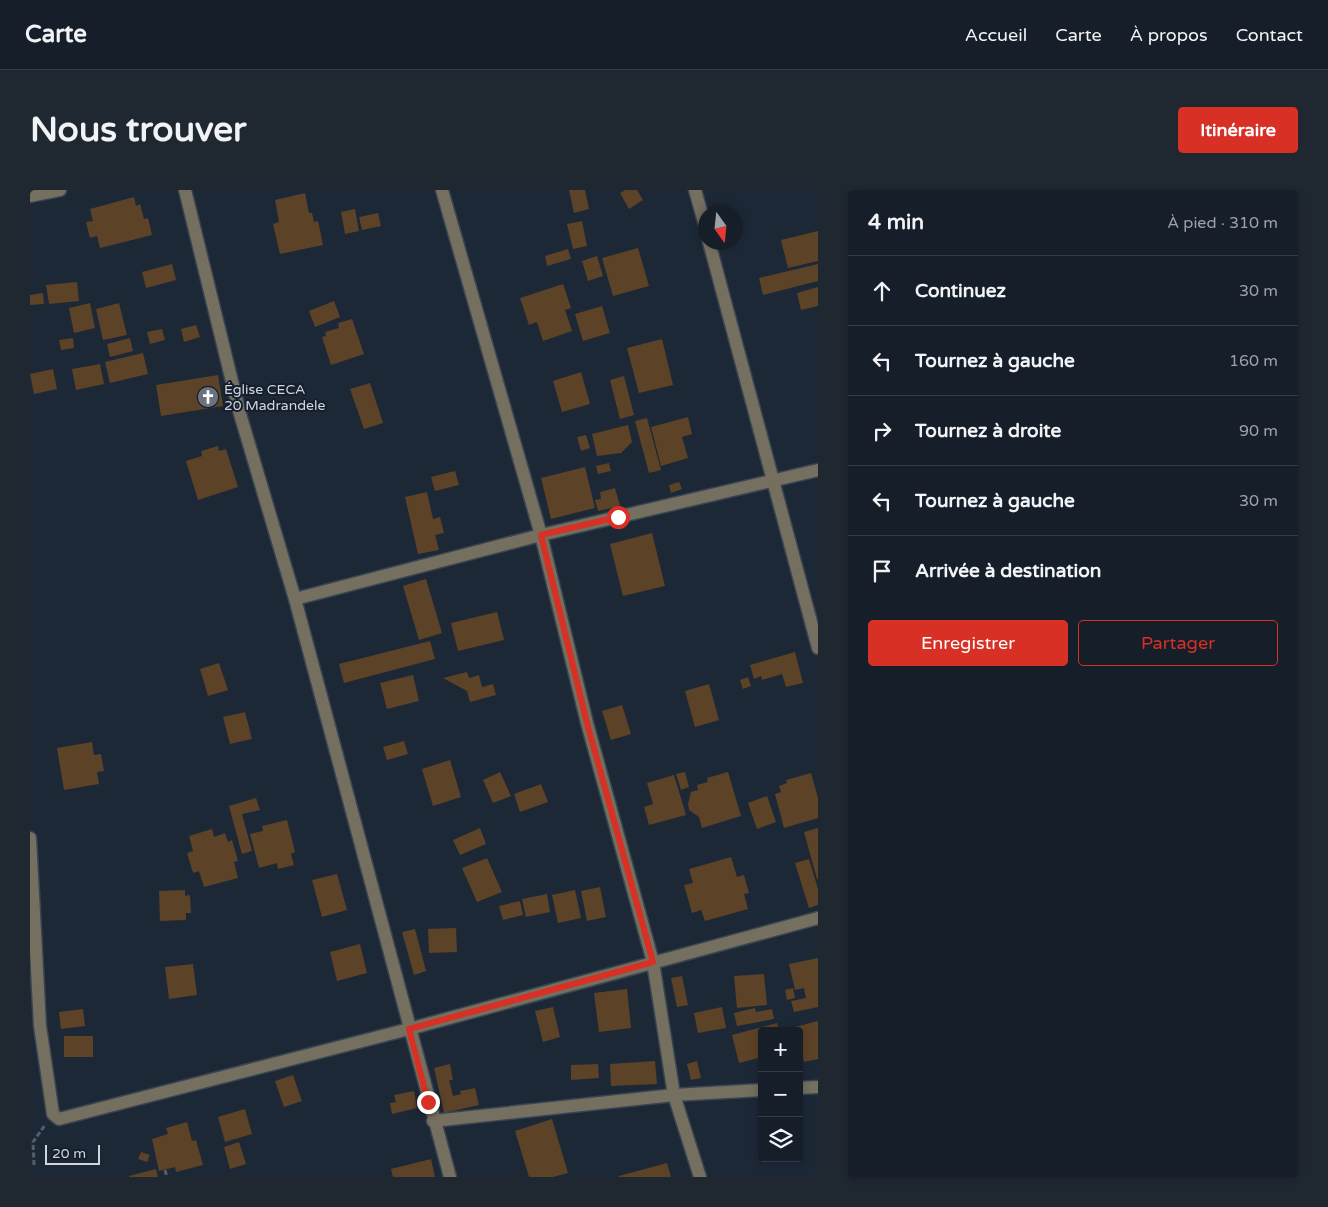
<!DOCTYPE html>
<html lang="fr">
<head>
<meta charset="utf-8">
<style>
	:root { --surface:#161e29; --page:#1f2731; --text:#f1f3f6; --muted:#9ea2a8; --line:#353c46; --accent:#d93025 }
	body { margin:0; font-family:"Varela Round",sans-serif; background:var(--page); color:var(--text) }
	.controls { position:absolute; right:15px; bottom:15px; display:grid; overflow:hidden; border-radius:5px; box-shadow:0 2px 8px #0003 }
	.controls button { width:45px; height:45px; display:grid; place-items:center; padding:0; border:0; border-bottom:1px solid var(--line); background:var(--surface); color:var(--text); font:25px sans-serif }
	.compass { position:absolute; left:668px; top:15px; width:45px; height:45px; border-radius:50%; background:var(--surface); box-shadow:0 2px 8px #0003; rotate:165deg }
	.scale { position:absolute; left:15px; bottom:12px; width:55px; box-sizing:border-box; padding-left:5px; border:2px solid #cfd6e0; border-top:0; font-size:14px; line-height:18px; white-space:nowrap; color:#cfd6e0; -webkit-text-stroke:4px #141e2d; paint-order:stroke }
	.stop { position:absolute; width:15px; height:15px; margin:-11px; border:4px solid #d93025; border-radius:50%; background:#fff }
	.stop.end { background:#d93025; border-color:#fff; box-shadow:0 1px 5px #0008 }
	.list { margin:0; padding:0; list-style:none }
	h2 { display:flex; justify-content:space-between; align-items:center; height:65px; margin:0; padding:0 20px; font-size:21px }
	h2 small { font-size:16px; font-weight:400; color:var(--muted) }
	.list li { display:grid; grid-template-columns:32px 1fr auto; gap:15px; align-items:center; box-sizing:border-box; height:70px; padding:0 20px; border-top:1px solid var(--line) }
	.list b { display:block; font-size:19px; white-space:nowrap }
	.list em { font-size:16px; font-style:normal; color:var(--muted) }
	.actions { display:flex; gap:10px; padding:15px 20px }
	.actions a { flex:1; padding:11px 0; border:1px solid var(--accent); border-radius:5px; text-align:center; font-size:18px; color:var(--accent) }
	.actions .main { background:var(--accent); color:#fff }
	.icon { flex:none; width:28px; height:28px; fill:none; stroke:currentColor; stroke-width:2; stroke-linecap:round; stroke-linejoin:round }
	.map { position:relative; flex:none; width:788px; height:987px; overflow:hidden; border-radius:5px }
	header { display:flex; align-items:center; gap:30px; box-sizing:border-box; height:70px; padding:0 25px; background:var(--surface); border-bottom:1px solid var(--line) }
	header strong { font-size:24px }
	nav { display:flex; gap:28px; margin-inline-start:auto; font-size:18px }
	.intro { display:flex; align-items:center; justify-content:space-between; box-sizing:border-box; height:120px; padding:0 30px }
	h1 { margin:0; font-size:35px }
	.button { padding:12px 22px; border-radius:5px; background:var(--accent); color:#fff; font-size:18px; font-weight:700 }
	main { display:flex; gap:30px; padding:0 30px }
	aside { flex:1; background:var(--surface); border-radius:5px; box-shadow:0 2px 8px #0003 }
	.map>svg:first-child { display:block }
</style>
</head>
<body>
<header>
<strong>Carte</strong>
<nav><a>Accueil</a><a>Carte</a><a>À propos</a><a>Contact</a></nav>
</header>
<div class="intro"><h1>Nous trouver</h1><a class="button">Itinéraire</a></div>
<main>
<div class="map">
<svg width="788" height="987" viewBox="0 0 788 987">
	<rect width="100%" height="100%" fill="#1d2837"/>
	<g fill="#5c4226">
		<polygon points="539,0 555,0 559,19 544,23"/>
		<polygon points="595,0 607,0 613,10 599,19 590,3"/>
		<polygon points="275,3 279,23 282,23 284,32 288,31 293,55 250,64 243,34 249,32 245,10"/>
		<polygon points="104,7 106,16 110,14 114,29 118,28 122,45 70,58 67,46 60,48 56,32 63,31 60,19"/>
		<polygon points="325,19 329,41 315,44 311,22"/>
		<polygon points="348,23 351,36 332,40 329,27"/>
		<polygon points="552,31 557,56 543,59 537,34"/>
		<polygon points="788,41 788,71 758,78 751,50"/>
		<polygon points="608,58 619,96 583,106 572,68"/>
		<polygon points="538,59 541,69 517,76 515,66"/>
		<polygon points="567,66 573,86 558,91 552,71"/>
		<polygon points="142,74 146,90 116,98 112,82"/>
		<polygon points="788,74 788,91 733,105 729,88"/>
		<polygon points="47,92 49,111 19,114 16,95"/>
		<polygon points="533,94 541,118 535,120 542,141 513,151 507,132 499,135 490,108"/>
		<polygon points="788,97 788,116 771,120 767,103"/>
		<polygon points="13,103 14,114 0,115 0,105"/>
		<polygon points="304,111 310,127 285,137 279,121"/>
		<polygon points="60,113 65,138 44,143 39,118"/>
		<polygon points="89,113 97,145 73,150 66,119"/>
		<polygon points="572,116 580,143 553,151 545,124"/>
		<polygon points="322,129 334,164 301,175 292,147 296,146 295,142 309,138 308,133"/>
		<polygon points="166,135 170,147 154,152 151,139"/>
		<polygon points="132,139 135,150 120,154 117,142"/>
		<polygon points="43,148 44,158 31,160 29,150"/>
		<polygon points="100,148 103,161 80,167 77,154"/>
		<polygon points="632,149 643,195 609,203 597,158"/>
		<polygon points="113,163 118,184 80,193 75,172"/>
		<polygon points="70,174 74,194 46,200 42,179"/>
		<polygon points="23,179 27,199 4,204 0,184"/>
		<polygon points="551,182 560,214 532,222 523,191"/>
		<polygon points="188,185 193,216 131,226 126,195"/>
		<polygon points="594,186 604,225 590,229 580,190"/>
		<polygon points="340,193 353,233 334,239 320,199"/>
		<polygon points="658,227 662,244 652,247 658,268 631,276 621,237"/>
		<polygon points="617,228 631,280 619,283 605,231"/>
		<polygon points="598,235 602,252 591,263 567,266 562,244"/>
		<polygon points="556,245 560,258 551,261 547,247"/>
		<polygon points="188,256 189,261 196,259 208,297 168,310 156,271 172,266 171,261"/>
		<polygon points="579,273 581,281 568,284 566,276"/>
		<polygon points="555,277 565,318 521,329 511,288"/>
		<polygon points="425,281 429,295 405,301 401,287"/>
		<polygon points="649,292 652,299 641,303 639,295"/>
		<polygon points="585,298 590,316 568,321 565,310 571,309 570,302"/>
		<polygon points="397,302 403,329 410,327 414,343 405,345 409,360 388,364 375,307"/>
		<polygon points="622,343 635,396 593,406 580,354"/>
		<polygon points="396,389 412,443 389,450 373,396"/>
		<polygon points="467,422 474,450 428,461 421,433"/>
		<polygon points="400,451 405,469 314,493 309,474"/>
		<polygon points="765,462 773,493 756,497 752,484 732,490 731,486 724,489 720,475"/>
		<polygon points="189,473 198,500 178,506 170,479"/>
		<polygon points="437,482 439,488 449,485 452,497 463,494 466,505 440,512 437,501 413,488"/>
		<polygon points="383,485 389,511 357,519 350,493"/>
		<polygon points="718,487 721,496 713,499 710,490"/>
		<polygon points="679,494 689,530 665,537 655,501"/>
		<polygon points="592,515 601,544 581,550 572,521"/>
		<polygon points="215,522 222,549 200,554 193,527"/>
		<polygon points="374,551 378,564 357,570 353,557"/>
		<polygon points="62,552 64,565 71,564 74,581 67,582 69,594 34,600 27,558"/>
		<polygon points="420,570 431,607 403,616 392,579"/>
		<polygon points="470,582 481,606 463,613 453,590"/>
		<polygon points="655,582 659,597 651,600 646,584"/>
		<polygon points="698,582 711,626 672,638 669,627 659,620 658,614 661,602 668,600 667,595 678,592 677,588"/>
		<polygon points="781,583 788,608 788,628 754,638 745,604 751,602 749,596 757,593 756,590"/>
		<polygon points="644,585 656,625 619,635 614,617 623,614 617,593"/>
		<polygon points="511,594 518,612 490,622 484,604"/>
		<polygon points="737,606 746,632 727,639 718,613"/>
		<polygon points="226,608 230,620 212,624 222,661 212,664 199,616"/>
		<polygon points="257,630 265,662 261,664 264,675 248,679 247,673 229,678 220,644 233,641 232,636"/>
		<polygon points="450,638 456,654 430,665 423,650"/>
		<polygon points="788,638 788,689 787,689 774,642"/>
		<polygon points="182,639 184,647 195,643 198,652 202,650 208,671 204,672 208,688 174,697 169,681 163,683 157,663 163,661 159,646"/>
		<polygon points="701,667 707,687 714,685 719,703 714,704 718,719 675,731 671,720 662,723 654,695 663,693 659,679"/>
		<polygon points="457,668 472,702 447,712 432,678"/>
		<polygon points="779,669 788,699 788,715 779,718 765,673"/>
		<polygon points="307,684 317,720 292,727 282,690"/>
		<polygon points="570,697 576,727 557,731 551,701"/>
		<polygon points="155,700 155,706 160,705 161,723 156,723 156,730 130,731 129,701"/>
		<polygon points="545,700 551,728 528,733 522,705"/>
		<polygon points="517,704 520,722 496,727 492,709"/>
		<polygon points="490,711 493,725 473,730 469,716"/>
		<polygon points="426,738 427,762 399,763 398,739"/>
		<polygon points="385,739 396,781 384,785 372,742"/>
		<polygon points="330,754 337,783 307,791 300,762"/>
		<polygon points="788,768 788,817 764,822 761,811 776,808 774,798 765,800 759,774"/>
		<polygon points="163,774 167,805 139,809 135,777"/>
		<polygon points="734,784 737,815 707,818 704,786"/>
		<polygon points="652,786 658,815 647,817 641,788"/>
		<polygon points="763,798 765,808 757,810 755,800"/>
		<polygon points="597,799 601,838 569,842 564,803"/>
		<polygon points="523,817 530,847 513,852 505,821"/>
		<polygon points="692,817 696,838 668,843 664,823"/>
		<polygon points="725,818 726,822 742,819 744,829 707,836 704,823"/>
		<polygon points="53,819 55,836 31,839 29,822"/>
		<polygon points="788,831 788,869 774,872 769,855 769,841 766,841 765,837"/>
		<polygon points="747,833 749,841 732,841 732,867 709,873 702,845"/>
		<rect x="34" y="846" width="29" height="21"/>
		<polygon points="625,871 627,894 581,896 580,874"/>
		<polygon points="667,871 671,888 661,890 657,874"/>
		<polygon points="420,874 423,890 419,890 423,906 431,904 430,901 445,898 449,915 414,923 404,878"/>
		<polygon points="568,874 569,888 541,890 541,875"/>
		<polygon points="263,885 272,911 254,917 245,891"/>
		<polygon points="384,901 387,918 362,924 360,913 366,912 364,905"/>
		<polygon points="215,919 222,944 195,952 188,927"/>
		<polygon points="522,929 538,983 523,987 499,987 485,941"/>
		<polygon points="157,932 162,951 166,950 173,975 146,982 145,977 129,981 122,949 138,944 136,938"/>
		<polygon points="209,952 216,974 200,979 194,957"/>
		<polygon points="111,962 120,965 117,972 108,969"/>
		<polygon points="401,969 405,987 363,987 361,979"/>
		<polygon points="637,973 641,987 589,987 589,986"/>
		<polygon points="126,979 128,987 99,987 99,986"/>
	</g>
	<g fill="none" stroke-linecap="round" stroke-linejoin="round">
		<g stroke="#394452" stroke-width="15">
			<g id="minor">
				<polyline points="155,0 210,224 265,409 420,987"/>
				<polyline points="412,0 511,345 557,533 623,772 644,905 670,987"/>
				<polyline points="665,0 676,39"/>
				<polyline points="0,6 30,0"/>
				<polyline points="679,52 788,458"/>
				<polyline points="265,409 511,345 788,280"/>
				<polyline points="0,648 10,836 23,924 29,929 379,839 788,728"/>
				<polyline points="769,898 788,897"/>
				<polyline points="403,931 644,905 732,900"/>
			</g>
		</g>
		<g stroke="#535d6b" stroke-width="3" stroke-dasharray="5 2.5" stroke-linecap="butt">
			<polyline points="4,975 3,952 15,935"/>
			<polyline points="135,980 137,987"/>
		</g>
		<use href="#minor" stroke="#746f5f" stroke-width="12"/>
	</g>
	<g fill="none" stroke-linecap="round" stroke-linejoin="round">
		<polyline stroke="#d93025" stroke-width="6" points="398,912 379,839 623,772 557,533 511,345 588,327"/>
	</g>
	<defs>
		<g id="church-disc" transform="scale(1.125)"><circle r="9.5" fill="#6b7280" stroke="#141e2d"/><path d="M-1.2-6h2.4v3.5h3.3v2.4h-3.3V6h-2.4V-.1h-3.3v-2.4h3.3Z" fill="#fff"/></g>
	</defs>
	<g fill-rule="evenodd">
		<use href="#church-disc" x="178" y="207"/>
	</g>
	<g text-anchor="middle" stroke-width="4" stroke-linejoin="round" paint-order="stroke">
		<g font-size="14" fill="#cfd6e0" stroke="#141e2d" text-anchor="start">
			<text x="194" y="204">Église CECA<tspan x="194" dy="16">20 Madrandele</tspan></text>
		</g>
	</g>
</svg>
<div class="controls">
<button>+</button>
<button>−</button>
<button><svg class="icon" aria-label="layers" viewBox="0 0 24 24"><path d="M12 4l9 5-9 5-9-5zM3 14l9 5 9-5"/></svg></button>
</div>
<svg class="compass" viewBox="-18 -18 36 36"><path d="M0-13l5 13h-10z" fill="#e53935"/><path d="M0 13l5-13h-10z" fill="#9ea2a8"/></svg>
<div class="scale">20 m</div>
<div class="stop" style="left:588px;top:327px"></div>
<div class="stop end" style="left:398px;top:912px"></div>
</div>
<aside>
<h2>4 min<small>À pied · 310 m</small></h2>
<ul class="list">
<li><svg class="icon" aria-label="ahead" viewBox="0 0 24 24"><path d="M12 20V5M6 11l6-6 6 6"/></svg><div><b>Continuez</b></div><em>30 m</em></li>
<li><svg class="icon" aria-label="left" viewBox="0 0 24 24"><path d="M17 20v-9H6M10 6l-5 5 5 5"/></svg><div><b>Tournez à gauche</b></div><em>160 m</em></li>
<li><svg class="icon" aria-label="right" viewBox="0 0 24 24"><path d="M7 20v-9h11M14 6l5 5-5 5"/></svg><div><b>Tournez à droite</b></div><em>90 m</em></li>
<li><svg class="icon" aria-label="left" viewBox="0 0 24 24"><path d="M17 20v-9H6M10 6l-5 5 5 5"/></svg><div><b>Tournez à gauche</b></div><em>30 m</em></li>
<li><svg class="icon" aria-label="arrive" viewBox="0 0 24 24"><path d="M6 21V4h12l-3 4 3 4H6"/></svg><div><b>Arrivée à destination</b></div></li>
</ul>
<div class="actions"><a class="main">Enregistrer</a><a>Partager</a></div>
</aside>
</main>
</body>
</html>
